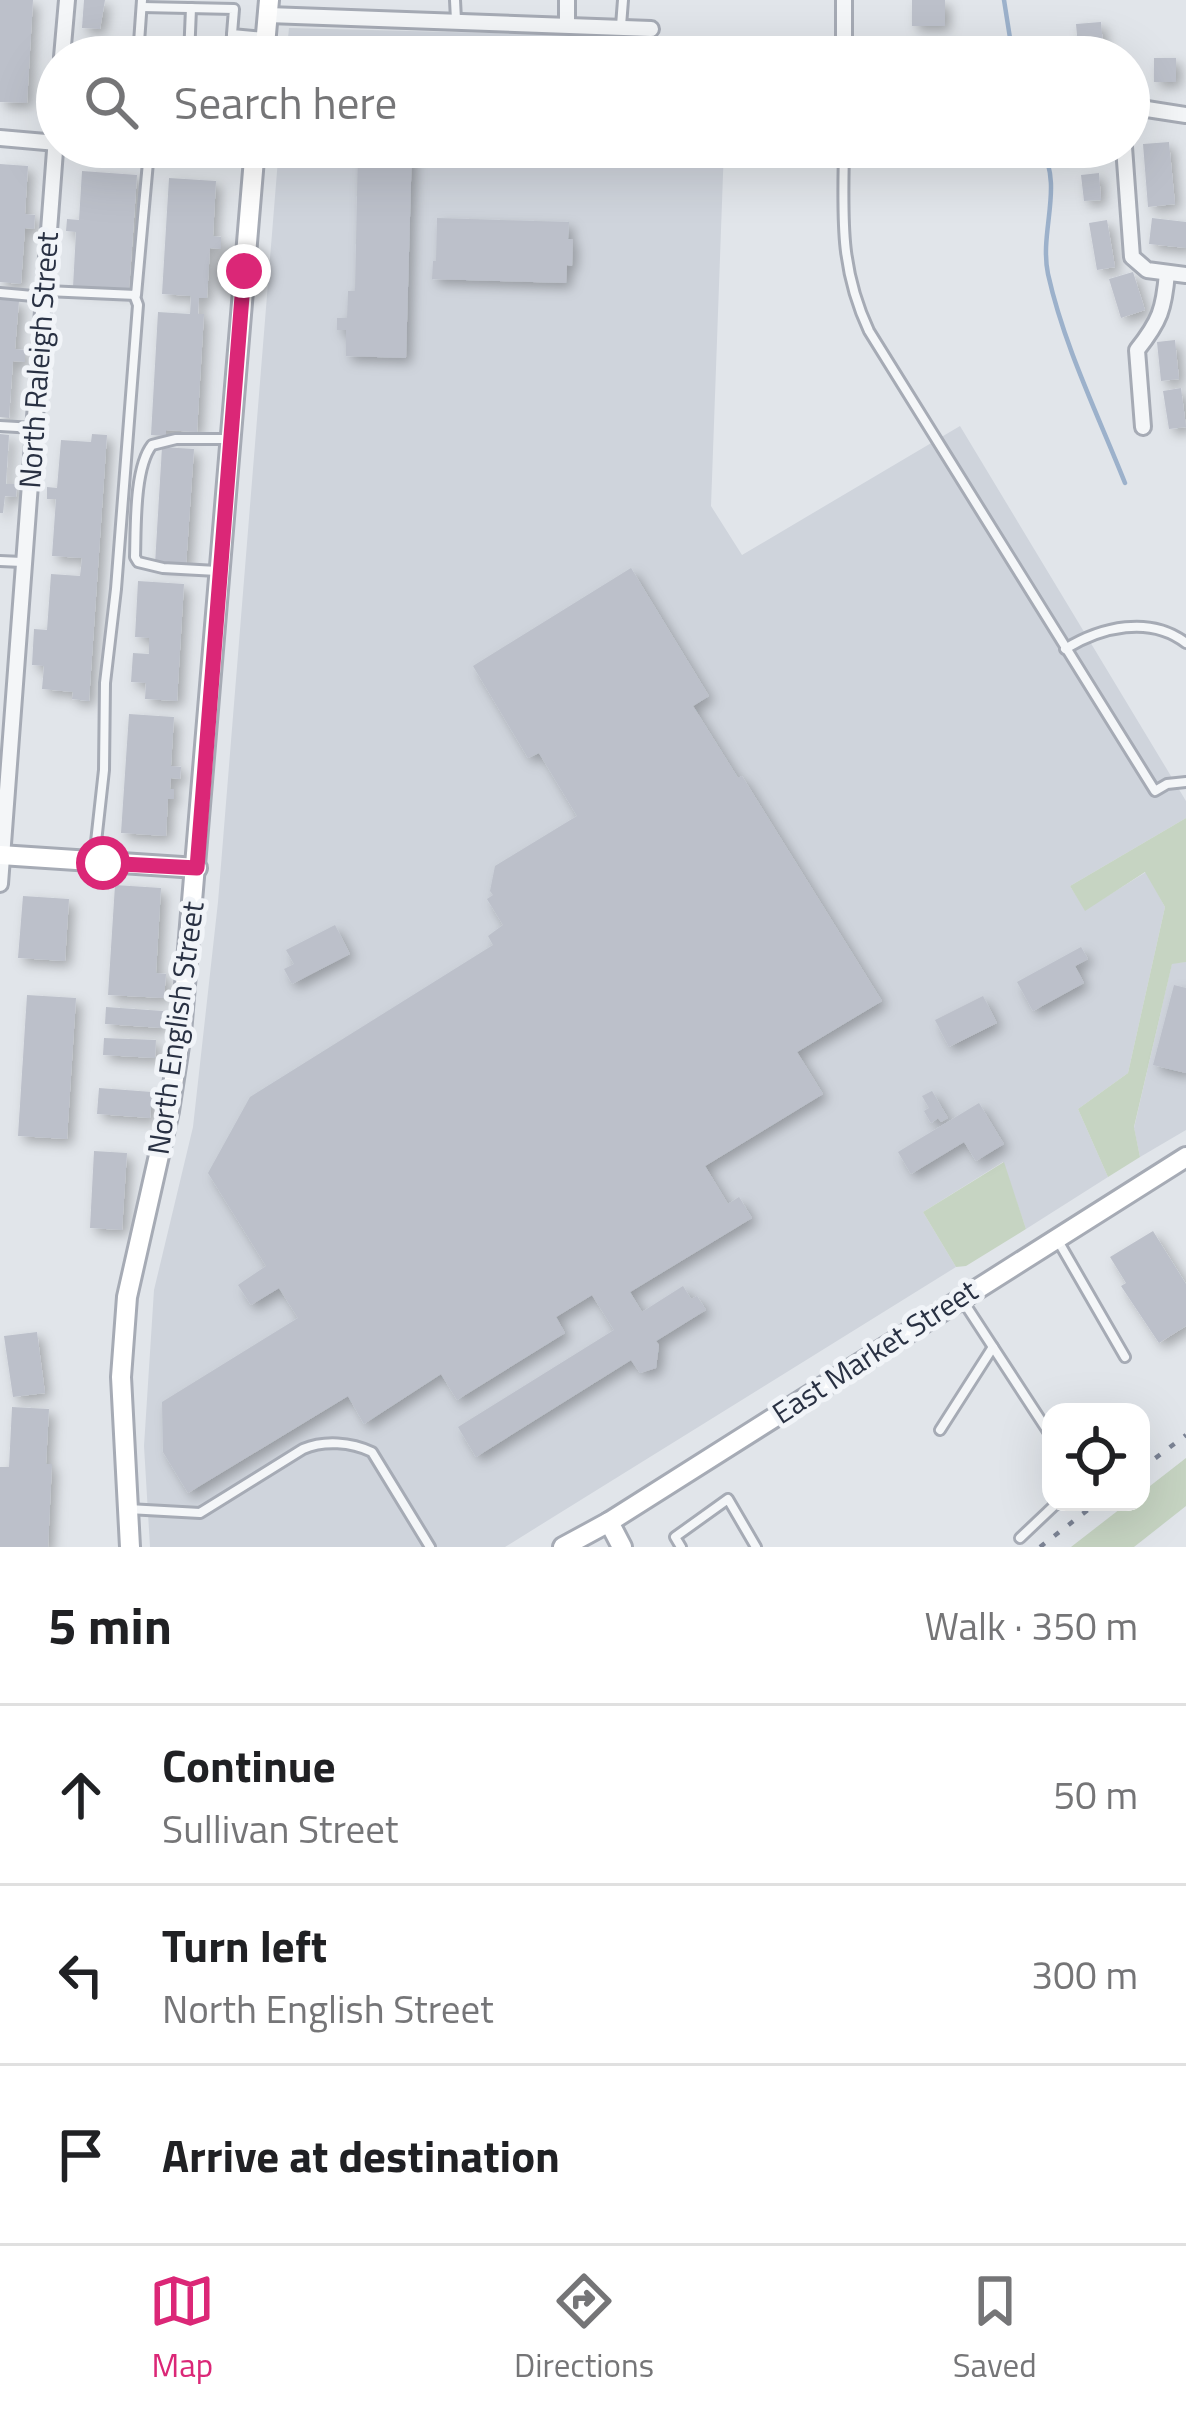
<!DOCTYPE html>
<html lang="en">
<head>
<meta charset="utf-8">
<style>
	:root { --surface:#fff; --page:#f6f6f6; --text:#202124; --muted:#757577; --line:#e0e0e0; --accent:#db2777 }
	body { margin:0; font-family:"Titillium Web",sans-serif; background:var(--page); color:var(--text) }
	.controls { position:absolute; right:36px; bottom:36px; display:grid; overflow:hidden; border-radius:24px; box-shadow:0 12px 48px #0002 }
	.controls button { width:108px; height:108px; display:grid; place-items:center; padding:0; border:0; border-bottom:3px solid var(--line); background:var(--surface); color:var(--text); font:60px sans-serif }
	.stop { position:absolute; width:36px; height:36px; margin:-27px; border:9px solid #db2777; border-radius:50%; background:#fff }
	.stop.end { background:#db2777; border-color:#fff; box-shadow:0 3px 12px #0008 }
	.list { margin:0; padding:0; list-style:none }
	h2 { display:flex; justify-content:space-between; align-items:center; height:156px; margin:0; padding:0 48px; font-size:51px }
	h2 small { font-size:39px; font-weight:400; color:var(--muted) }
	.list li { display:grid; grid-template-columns:78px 1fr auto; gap:36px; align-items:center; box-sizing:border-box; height:180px; padding:0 48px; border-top:3px solid var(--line) }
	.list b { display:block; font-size:45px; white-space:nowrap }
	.list p { margin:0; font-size:39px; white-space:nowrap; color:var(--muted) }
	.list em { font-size:39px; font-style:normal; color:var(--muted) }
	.icon { flex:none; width:66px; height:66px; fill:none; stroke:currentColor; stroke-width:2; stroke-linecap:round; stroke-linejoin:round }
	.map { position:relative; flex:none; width:1186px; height:1547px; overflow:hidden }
	.search { position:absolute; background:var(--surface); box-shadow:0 12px 48px #0002; left:36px; right:36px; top:36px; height:132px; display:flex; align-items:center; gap:30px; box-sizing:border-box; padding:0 42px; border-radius:66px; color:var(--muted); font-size:45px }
	.sheet { height:696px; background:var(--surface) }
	nav { display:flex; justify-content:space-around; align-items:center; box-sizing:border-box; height:168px; border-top:3px solid var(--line); background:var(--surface); font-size:33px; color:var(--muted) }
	nav a { display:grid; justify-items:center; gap:6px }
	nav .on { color:var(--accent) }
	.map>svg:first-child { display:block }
</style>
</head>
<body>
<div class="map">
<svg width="1186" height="1547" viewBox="0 0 1186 1547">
	<defs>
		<filter id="shadow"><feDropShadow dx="5.5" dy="5.5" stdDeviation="6" flood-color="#0004"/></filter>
	</defs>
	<rect width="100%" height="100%" fill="#e1e5ea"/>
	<g fill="#cfd4dc">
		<polygon points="289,28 728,39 727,57 286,57"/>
		<polygon points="279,147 724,147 711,506 742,555 960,426 1186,801 1186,818 1070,886 1085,910 1146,872 1165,907 1128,1073 1078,1109 1108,1177 1026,1229 1003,1162 923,1212 956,1267 505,1547 150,1547 144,1446 154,1290 193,1127 218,902"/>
		<polygon points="1186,962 1186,1130 1140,1157 1134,1128 1172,963"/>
	</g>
	<g fill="#c6d4c2">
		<polygon points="1186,818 1186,962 1172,964 1134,1127 1140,1157 1108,1177 1078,1109 1128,1073 1165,907 1145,872 1085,911 1070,886"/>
		<polygon points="1004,1162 1026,1229 966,1266 956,1267 923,1212"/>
		<polygon points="1186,1458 1186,1506 1134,1547 1071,1547 1129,1502 1141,1502 1141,1493"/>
	</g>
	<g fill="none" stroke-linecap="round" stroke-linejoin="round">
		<g stroke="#9cb1cb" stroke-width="4.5">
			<polyline points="1004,0 1010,38 1008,57"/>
			<path d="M1041 147C1064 187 1039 231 1048 274 1064 346 1098 415 1125 483"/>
		</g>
	</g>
	<g fill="#bcc0ca" filter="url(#shadow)">
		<polygon points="0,0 33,0 27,103 0,102"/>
		<polygon points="84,0 105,0 100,29 82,28"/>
		<rect x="912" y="0" width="33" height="26"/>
		<polygon points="1101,22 1104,57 1079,57 1076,24"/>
		<rect x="1154" y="58" width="22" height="24"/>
		<polygon points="1169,142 1175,204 1148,207 1143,144"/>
		<polygon points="358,147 412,147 406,358 346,356 346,330 337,330 337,318 347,318 348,291 355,291"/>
		<polygon points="0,164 28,166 25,214 35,215 34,229 25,228 21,284 0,282"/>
		<polygon points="82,171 137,175 129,291 73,287 76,232 66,231 67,219 79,220"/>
		<polygon points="1099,173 1101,200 1084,201 1081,175"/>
		<polygon points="169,178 216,181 213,236 221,237 221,249 210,248 207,298 199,298 198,314 204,314 197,432 166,430 166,436 151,435 158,312 190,314 191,296 162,294"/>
		<polygon points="437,218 569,222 568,239 573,239 572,266 567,265 566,283 432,279 433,261 436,261"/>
		<polygon points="1152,218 1186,222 1186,248 1149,244"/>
		<polygon points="1107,220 1115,267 1097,270 1089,223"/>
		<polygon points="1133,272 1145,310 1121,318 1109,279"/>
		<polygon points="0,299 19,301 15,349 25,350 25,362 13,361 9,418 0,417"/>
		<polygon points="1175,340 1179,379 1161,381 1157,342"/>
		<polygon points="1181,388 1186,427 1169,429 1163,391"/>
		<polygon points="0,434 9,435 6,484 17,484 16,497 5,496 3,513 0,513"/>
		<polygon points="92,434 107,435 89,701 72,699 73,692 42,689 44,666 32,665 34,629 47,630 51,574 80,576 82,558 52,556 56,499 47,499 47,487 57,488 61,440 91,442"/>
		<polygon points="162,447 194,449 186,566 155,564"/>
		<polygon points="631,568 709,696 693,706 738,778 742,776 882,1001 797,1052 823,1094 705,1166 728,1204 739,1197 752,1218 630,1292 642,1312 683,1286 691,1299 697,1296 706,1310 656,1341 659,1345 656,1368 640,1373 631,1360 476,1457 458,1427 614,1330 592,1295 556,1317 565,1333 457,1400 441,1374 364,1424 348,1396 188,1493 163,1452 162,1402 298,1318 279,1288 251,1305 238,1285 266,1266 208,1173 250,1097 493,945 488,936 503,925 487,899 493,895 490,891 495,866 577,816 539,753 528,758 473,666"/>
		<polygon points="138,581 184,584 177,701 145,699 146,683 131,682 133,653 149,654 149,638 135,637"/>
		<polygon points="129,714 174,717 171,766 181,767 180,779 171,778 170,789 174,789 174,799 168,799 166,836 121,833"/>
		<polygon points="115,885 161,888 156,973 166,974 164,998 108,995"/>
		<polygon points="23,896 69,899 65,961 18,958"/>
		<polygon points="335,925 350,954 292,984 284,969 294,964 286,950"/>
		<polygon points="1081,947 1088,959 1075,966 1084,983 1033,1011 1017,982"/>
		<polygon points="1174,985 1186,988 1186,1073 1153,1065"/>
		<polygon points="27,995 76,998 67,1139 18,1136"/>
		<polygon points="983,996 997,1023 949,1047 935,1020"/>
		<polygon points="106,1007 163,1011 162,1028 105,1024"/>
		<polygon points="104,1038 156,1040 155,1058 103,1055"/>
		<polygon points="99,1088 152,1092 150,1118 97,1114"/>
		<polygon points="932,1091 948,1118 941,1122 938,1118 931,1123 924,1111 929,1108 922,1096"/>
		<polygon points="979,1103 1004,1144 976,1161 964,1142 911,1174 898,1152"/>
		<polygon points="94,1151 127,1153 122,1230 90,1228"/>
		<polygon points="1153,1231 1186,1284 1186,1326 1159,1343 1121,1286 1126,1283 1110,1257"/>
		<polygon points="37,1332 45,1393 13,1397 4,1336"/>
		<polygon points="12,1407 49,1409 46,1464 52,1464 48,1547 0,1547 0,1467 9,1467"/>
	</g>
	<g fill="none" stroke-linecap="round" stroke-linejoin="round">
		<g stroke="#a6abb5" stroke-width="14">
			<g id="lane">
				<polyline points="455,0 456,20"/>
				<polyline points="142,7 234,9 232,34 264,37"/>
				<polyline points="621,26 623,0"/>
				<polyline points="138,57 142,0"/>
				<polyline points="189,57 191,8"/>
				<polyline points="230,57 232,35"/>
				<path d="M844 147C843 216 839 267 869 331L1155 791 1167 784 1186 782"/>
				<polyline points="46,291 136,295 149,151"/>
				<polyline points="0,293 44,297"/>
				<polyline points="0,426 34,428"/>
				<polyline points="0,561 22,562"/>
				<path d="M217 571 163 568 138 562 135 557C136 528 134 468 152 445L176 439H228"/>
				<path d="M1065 649C1101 627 1150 615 1186 643"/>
				<polyline points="94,860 104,770 105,683 116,589 138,305 135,297"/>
				<polyline points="1057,1239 1125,1357"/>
				<polyline points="961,1298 1051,1436"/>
				<polyline points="940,1430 993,1347"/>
				<path d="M128 1509 200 1513 303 1449C324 1440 351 1442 372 1452L430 1547"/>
				<polyline points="1020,1538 1058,1502"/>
				<polyline points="681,1547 675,1537 728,1499 756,1547"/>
			</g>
		</g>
		<g stroke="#a6abb5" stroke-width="20">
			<g id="street">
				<polyline points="268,15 651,29"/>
				<polyline points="567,25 567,0"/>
				<polyline points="844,51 844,0"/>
				<polyline points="62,57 67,0"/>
				<polyline points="1129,124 1134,107 1186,115"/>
				<polyline points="0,138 57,143"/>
				<polyline points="124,147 254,158"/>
				<polyline points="1124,147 1132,257 1147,270 1186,275"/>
				<path d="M1143 427 1137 350C1160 321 1164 309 1167 273"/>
				<polyline points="0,884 57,124"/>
			</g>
		</g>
		<g stroke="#a6abb5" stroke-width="24">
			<g id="secondary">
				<polyline points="264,57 269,0"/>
				<polyline points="0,855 197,868"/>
				<polyline points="609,1522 622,1547"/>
				<polyline points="130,1547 121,1377 127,1297 169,1111 181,1033 255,147"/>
				<polyline points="563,1547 609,1522 1186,1157"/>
			</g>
		</g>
		<use href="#lane" stroke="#f4f6f8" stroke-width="8"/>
		<use href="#street" stroke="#f4f6f8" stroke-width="14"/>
		<use href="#secondary" stroke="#fff" stroke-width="18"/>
		<g stroke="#7b8394" stroke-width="4.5" stroke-dasharray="6 12" stroke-linecap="butt">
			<polyline points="1141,1469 1186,1435"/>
			<polyline points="1040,1547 1098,1502"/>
		</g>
	</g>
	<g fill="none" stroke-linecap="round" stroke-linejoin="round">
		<polyline stroke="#db2777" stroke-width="15" points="103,863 197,868 244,271"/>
	</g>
	<g text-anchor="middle" stroke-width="10" stroke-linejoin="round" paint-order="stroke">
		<g font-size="30" fill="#293143" stroke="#f1f4f8">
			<text transform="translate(39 360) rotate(-86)" y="10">North Raleigh Street</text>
			<text transform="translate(176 1028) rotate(-82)" y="10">North English Street</text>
			<text transform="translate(875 1352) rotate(-33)" y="10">East Market Street</text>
		</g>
	</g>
</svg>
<div class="controls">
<button><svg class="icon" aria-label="locate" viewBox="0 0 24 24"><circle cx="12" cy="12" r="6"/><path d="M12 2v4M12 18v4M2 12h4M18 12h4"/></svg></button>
</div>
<div class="stop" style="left:103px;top:863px"></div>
<div class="stop end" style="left:244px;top:271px"></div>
<div class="search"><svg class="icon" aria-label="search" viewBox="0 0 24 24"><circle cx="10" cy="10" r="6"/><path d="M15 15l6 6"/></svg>Search here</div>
</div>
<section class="sheet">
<h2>5 min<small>Walk · 350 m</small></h2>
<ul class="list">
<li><svg class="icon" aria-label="ahead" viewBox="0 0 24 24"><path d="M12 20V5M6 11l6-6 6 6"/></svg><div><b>Continue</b><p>Sullivan Street</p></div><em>50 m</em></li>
<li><svg class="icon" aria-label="left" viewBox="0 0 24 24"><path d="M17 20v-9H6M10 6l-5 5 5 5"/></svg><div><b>Turn left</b><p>North English Street</p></div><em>300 m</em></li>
<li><svg class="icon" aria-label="arrive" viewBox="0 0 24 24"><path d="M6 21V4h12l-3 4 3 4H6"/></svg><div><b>Arrive at destination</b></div></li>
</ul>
</section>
<nav>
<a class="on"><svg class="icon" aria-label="map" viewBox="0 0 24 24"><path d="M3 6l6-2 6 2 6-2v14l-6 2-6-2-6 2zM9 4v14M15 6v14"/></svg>Map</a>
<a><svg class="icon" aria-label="directions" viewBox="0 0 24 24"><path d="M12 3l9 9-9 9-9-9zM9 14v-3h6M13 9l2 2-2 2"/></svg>Directions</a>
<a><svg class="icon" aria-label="saved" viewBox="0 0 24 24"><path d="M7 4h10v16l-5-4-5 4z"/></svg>Saved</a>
</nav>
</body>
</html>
